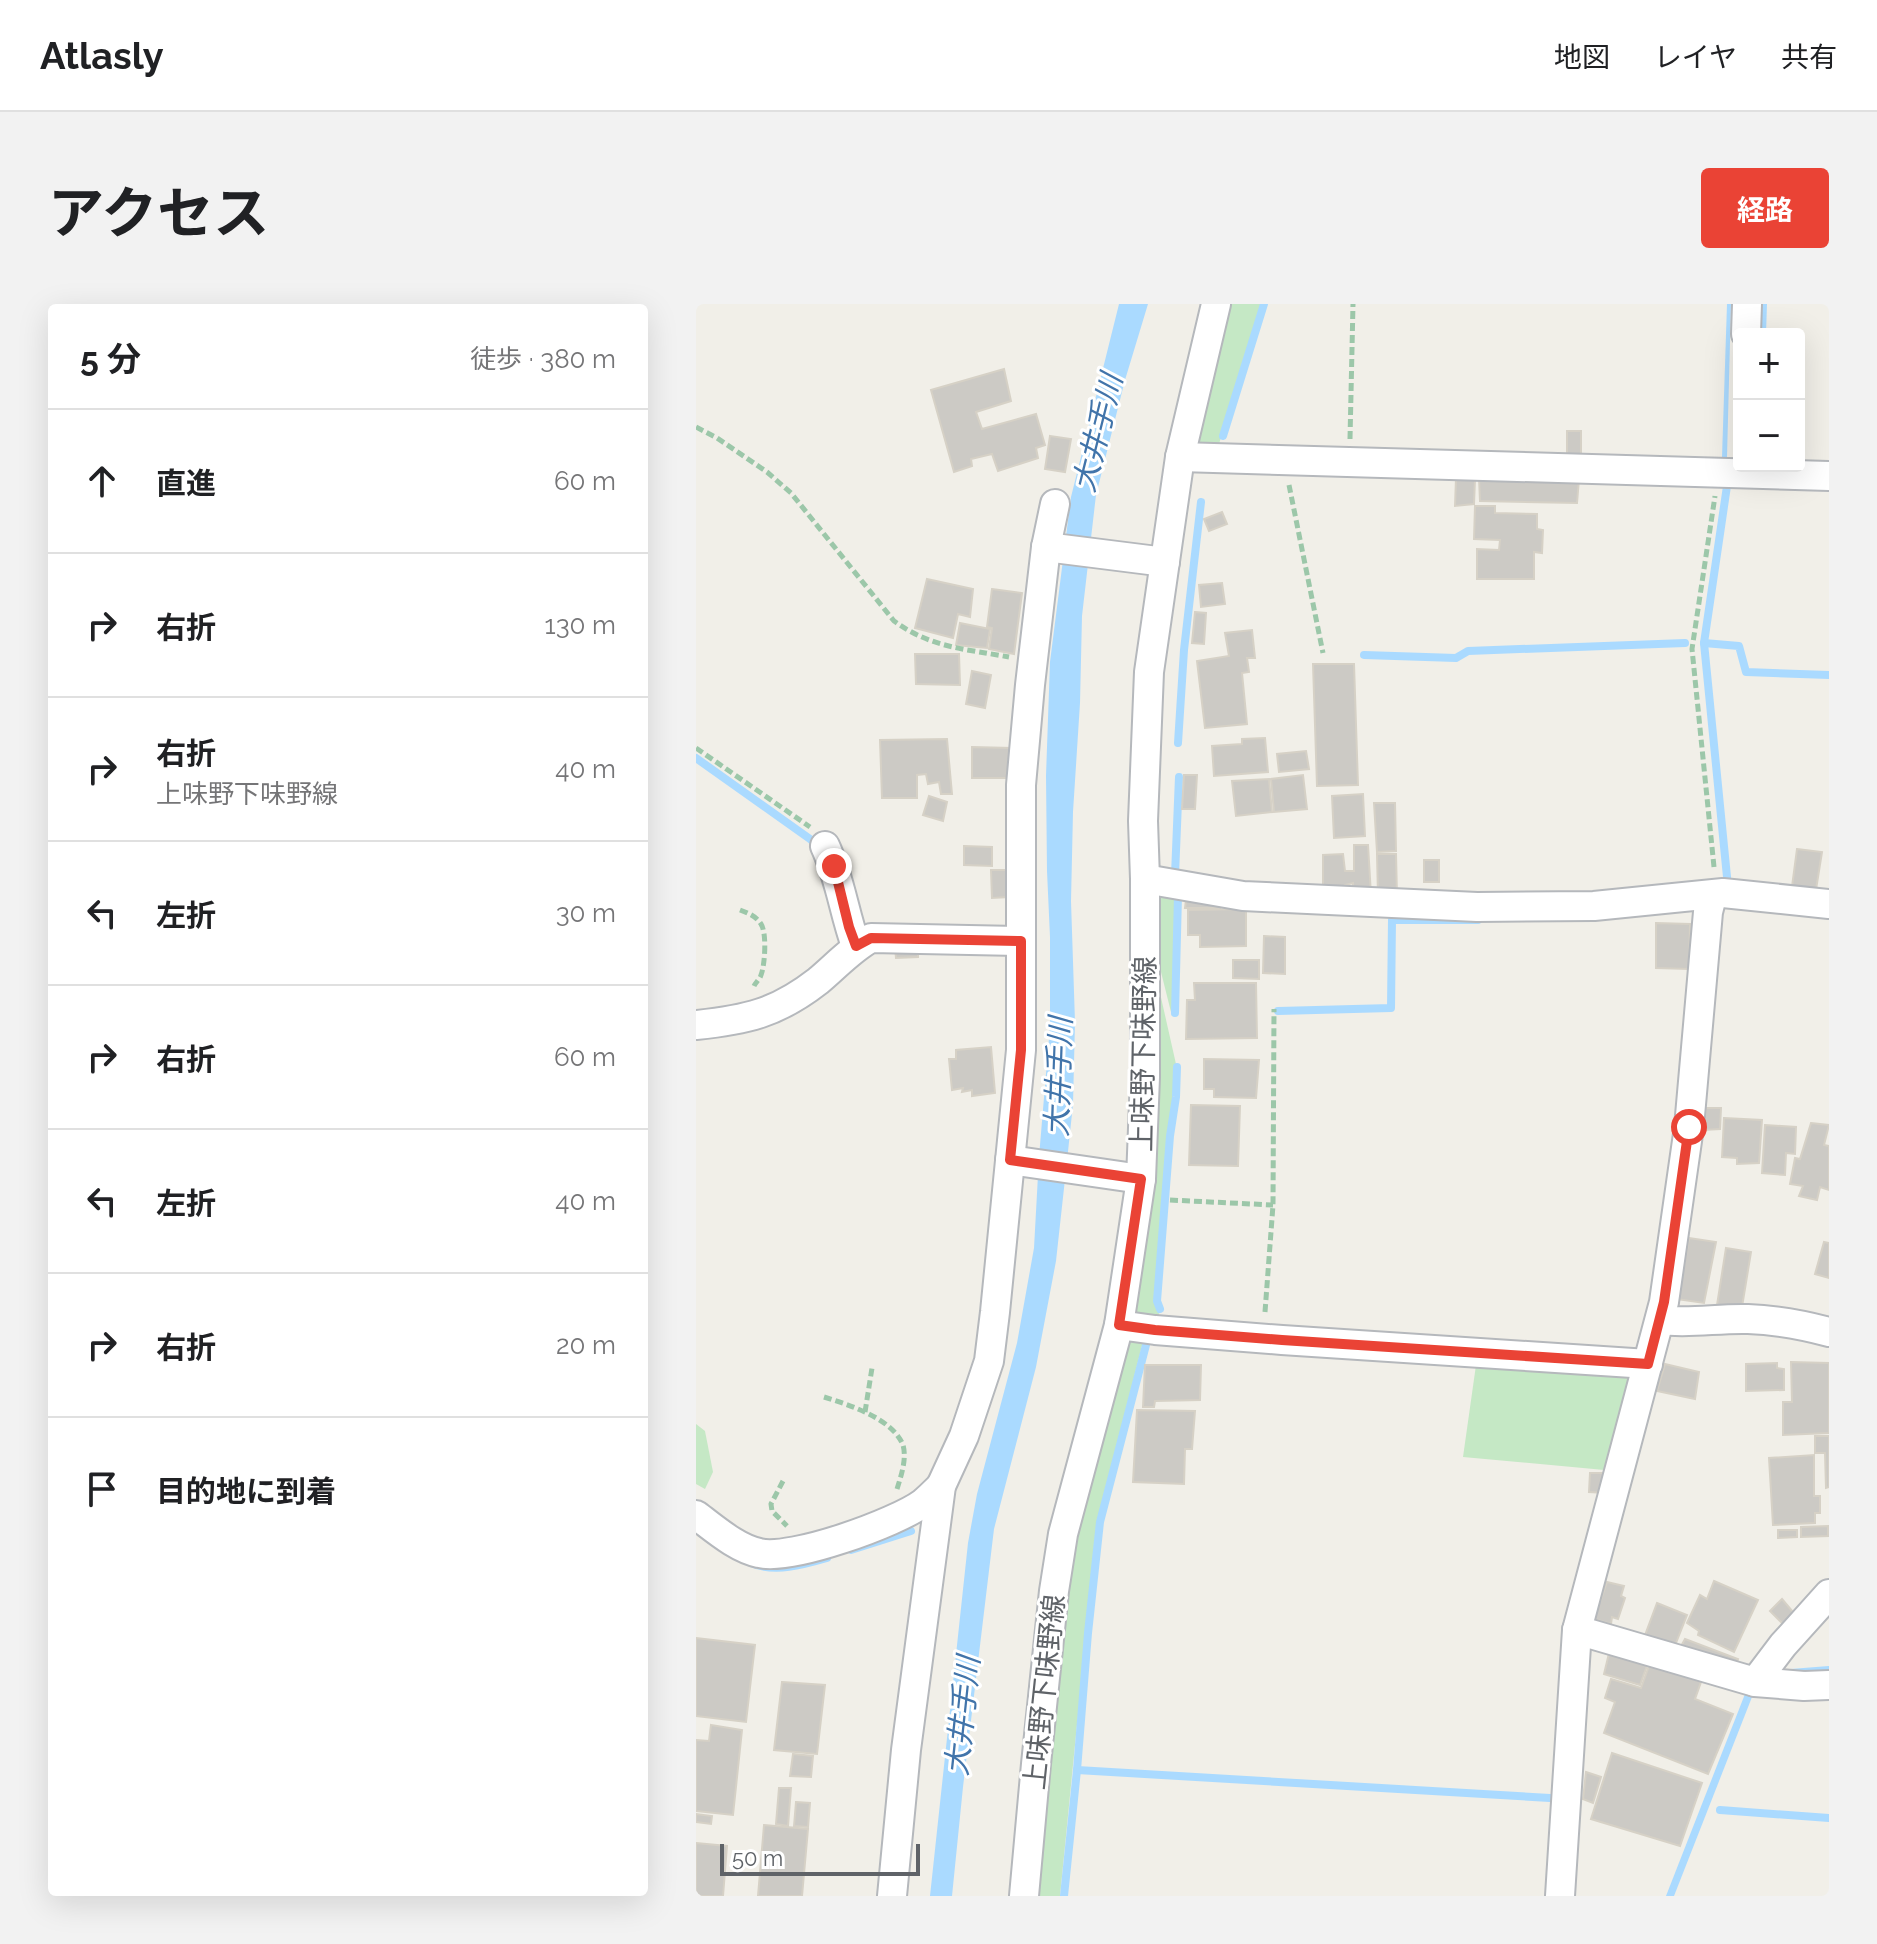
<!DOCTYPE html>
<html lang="ja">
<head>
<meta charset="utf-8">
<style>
	:root { --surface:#fff; --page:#f2f2f2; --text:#202124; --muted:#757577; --line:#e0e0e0; --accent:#ea4335 }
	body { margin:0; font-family:Raleway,"Noto Sans JP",sans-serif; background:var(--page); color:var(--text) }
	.controls { position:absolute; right:24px; top:24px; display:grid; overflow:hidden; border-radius:8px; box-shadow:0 8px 32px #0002 }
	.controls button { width:72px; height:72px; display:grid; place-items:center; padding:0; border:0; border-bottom:2px solid var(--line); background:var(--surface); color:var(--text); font:40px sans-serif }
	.scale { position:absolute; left:24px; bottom:20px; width:200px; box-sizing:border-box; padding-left:8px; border:4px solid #5f6368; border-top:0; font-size:22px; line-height:28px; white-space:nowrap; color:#5f6368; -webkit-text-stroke:6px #fff; paint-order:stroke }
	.stop { position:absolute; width:24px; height:24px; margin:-18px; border:6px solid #ea4335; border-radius:50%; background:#fff }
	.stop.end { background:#ea4335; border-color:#fff; box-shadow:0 2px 8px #0008 }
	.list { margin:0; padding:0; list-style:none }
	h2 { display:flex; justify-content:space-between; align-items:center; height:104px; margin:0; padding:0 32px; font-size:34px }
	h2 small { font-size:26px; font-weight:400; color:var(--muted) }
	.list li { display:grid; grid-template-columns:52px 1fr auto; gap:24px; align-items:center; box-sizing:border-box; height:144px; padding:0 32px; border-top:2px solid var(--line) }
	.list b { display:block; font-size:30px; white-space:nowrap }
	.list p { margin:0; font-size:26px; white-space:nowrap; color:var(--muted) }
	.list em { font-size:26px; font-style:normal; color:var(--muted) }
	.icon { flex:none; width:44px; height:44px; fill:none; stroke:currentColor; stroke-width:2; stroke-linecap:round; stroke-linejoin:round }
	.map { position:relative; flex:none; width:1133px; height:1592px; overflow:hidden; border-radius:8px }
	header { display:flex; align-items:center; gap:48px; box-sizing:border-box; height:112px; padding:0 40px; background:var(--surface); border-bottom:2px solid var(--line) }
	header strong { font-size:38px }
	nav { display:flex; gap:44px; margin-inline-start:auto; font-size:28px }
	.intro { display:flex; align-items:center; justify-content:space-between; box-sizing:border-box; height:192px; padding:0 48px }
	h1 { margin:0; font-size:56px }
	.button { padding:20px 36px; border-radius:8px; background:var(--accent); color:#fff; font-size:28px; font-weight:700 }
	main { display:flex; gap:48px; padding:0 48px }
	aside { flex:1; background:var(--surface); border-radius:8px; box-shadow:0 8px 32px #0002 }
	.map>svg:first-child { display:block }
</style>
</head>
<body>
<header>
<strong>Atlasly</strong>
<nav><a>地図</a><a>レイヤ</a><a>共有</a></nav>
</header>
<div class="intro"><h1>アクセス</h1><a class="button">経路</a></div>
<main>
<aside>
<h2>5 分<small>徒歩 · 380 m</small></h2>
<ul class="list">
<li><svg class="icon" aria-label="ahead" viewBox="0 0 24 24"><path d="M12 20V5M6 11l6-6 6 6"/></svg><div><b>直進</b></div><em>60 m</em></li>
<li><svg class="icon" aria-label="right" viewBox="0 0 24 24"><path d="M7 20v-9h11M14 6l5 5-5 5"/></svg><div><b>右折</b></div><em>130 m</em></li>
<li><svg class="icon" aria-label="right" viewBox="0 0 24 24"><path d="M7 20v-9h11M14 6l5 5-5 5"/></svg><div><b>右折</b><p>上味野下味野線</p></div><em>40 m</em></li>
<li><svg class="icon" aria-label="left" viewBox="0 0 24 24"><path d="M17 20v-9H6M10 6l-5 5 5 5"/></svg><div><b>左折</b></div><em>30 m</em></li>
<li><svg class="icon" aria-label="right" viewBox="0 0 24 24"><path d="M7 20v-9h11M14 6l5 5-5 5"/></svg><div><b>右折</b></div><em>60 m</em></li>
<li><svg class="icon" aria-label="left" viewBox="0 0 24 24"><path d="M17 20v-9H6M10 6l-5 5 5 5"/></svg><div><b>左折</b></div><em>40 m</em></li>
<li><svg class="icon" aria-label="right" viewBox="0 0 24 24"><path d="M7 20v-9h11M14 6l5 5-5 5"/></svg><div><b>右折</b></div><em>20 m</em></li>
<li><svg class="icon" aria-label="arrive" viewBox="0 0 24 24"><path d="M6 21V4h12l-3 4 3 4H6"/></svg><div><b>目的地に到着</b></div></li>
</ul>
</aside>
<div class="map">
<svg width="1133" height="1592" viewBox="0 0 1133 1592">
	<rect width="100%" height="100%" fill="#f1efe8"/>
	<g fill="#c5e8c5">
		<polygon points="527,0 566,0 549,51 521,147 501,142 503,84"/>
		<polygon points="480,583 478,711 476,712 453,620 459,591"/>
		<polygon points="455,668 464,689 480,760 462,960 459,999 463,1007 462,1024 445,1015 433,999"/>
		<polygon points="449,1030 401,1219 364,1592 334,1592 374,1234 428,1038"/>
		<polygon points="781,1054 935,1071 919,1167 767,1153"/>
		<polygon points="0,1120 9,1127 17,1168 9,1185 0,1180"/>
	</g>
	<g fill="#aadaff">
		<polygon points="423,0 452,0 429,76 400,191 386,312 384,399 377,508 375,597 379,718 377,800 371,857 360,957 340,1063 298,1225 267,1483 256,1592 234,1592 272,1239 281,1190 321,1039 338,944 343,853 354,722 354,633 351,567 350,472 354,358 375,193"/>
		<polygon points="1031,0 1035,0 1031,153 1026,153"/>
		<polygon points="1049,1390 1056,1393 978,1592 970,1592"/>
	</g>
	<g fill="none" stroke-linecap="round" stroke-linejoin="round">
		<g stroke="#aadaff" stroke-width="8">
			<polyline points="1066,30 1067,0"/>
			<polyline points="527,132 568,0"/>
			<polyline points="1031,182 1008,339 1032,583"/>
			<polyline points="1008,339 1043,342 1050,368 1133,371"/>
			<polyline points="668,351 760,354 772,347 989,339"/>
			<polyline points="482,439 488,346 505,198"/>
			<polyline points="0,454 114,535 122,542"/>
			<polyline points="479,571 483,473"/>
			<polyline points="582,707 695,704 696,616 782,616"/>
			<polyline points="479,709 482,592"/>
			<polyline points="464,1005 461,997 474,832 480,793 481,763"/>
			<polyline points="155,1246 215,1227"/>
			<path d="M55 1259C79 1269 107 1261 131 1254"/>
			<polyline points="1095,1369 1133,1366"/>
			<polyline points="381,1466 854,1494"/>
			<polyline points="1024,1506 1133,1514"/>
			<polyline points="368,1592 381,1466 392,1329 404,1218 450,1041"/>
		</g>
	</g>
	<g fill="#cccac5" stroke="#d6d1c6" stroke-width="2">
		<polygon points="308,65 315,97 280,108 286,125 340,110 349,141 340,144 342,154 302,167 296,150 275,155 276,162 258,168 235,86"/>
		<rect x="871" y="127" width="14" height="27"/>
		<polygon points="354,132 375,135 369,168 349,165"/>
		<polygon points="760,174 779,175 778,200 759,202"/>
		<polygon points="783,174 883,175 881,199 784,197"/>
		<polygon points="779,202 799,202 799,209 841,210 841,225 847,226 846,249 838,248 838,275 781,275 781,245 803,246 804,236 778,235"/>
		<polygon points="526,208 531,220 513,227 508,215"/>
		<polygon points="231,275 277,285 274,313 262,310 257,334 219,324"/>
		<polygon points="526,279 529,300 505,303 503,281"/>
		<polygon points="296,285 326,289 318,350 293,345 296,324 291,323"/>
		<polygon points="499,308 510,309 508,340 496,339"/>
		<polygon points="264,319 294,325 291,344 260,341"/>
		<polygon points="556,326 559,354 551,354 553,368 546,369 551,420 509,424 501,357 533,352 529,329"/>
		<polygon points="219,350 263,350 264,381 220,380"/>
		<polygon points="617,360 658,360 662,481 621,482"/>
		<polygon points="276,367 295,371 289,404 270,400"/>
		<polygon points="569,434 572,468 518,472 516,442 546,440 546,435"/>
		<polygon points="251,435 256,490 245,490 243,478 232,480 230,470 221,471 221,494 186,494 184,436"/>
		<polygon points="276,443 316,444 315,474 276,474"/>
		<polygon points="610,447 613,465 583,468 581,450"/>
		<polygon points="488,471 501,471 499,505 486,505"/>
		<polygon points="607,471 611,505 578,508 575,475"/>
		<polygon points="573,475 576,508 540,512 536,477"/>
		<polygon points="667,490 669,532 638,534 636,492"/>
		<polygon points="233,492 251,498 247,517 227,511"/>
		<polygon points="678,499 699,499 700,547 681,548"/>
		<polygon points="658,541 672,541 675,591 657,590 657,579 649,581 646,592 627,589 627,551 647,550 649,567 658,567"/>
		<polygon points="268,542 296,543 296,562 268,561"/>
		<polygon points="1101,545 1126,548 1119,592 1095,590"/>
		<polygon points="681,550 700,550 701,592 682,592"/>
		<rect x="728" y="556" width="15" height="22"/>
		<polygon points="295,566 312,566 313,593 296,594"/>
		<polygon points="490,596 523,596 524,604 489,604"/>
		<polygon points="550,605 550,642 504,643 504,631 492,631 492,606"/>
		<polygon points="960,619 994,620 993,665 960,664"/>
		<polygon points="568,632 589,633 589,670 567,669"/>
		<polygon points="199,644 222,644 222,653 200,654"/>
		<polygon points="537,656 563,656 563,675 537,674"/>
		<polygon points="498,679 560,679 561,734 490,735 491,696 499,696"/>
		<polygon points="295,743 299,789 276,792 276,786 266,788 267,784 256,786 253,755 260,755 260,746"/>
		<polygon points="508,755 563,756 560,794 518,793 518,785 508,785"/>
		<polygon points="495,801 544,802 542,862 493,861"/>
		<polygon points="1010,804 1025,804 1024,825 1008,826"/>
		<polygon points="1028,814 1066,816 1063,859 1041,860 1041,854 1026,853"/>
		<polygon points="1115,819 1133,821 1128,841 1133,842 1133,886 1124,883 1121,896 1103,892 1107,882 1094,880 1099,854 1104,855"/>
		<polygon points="1069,821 1100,823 1099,850 1090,849 1089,871 1066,869"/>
		<polygon points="993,934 1020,938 1008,999 980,995 984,963 988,963"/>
		<polygon points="1128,938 1133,939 1133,974 1119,970"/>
		<polygon points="1030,944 1055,948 1046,1003 1021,1001"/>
		<polygon points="1095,1058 1133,1059 1133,1129 1087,1131 1087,1098 1096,1098"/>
		<polygon points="1081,1059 1081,1064 1088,1065 1088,1086 1050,1087 1050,1060"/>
		<polygon points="969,1060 1003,1068 999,1095 961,1087"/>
		<polygon points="449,1061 505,1061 504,1096 459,1097 458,1103 447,1103"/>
		<polygon points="441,1106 499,1107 496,1145 489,1145 488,1180 437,1178"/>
		<polygon points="1119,1132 1133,1132 1133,1183 1130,1184 1129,1149 1119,1149"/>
		<polygon points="1118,1151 1118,1192 1124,1192 1124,1209 1119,1209 1119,1219 1077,1221 1073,1154"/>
		<polygon points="894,1169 909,1169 909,1189 893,1188"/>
		<polygon points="1132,1222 1132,1232 1105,1233 1105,1223"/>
		<polygon points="1082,1226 1101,1226 1101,1233 1082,1234"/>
		<polygon points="1018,1277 1062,1296 1038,1348 1002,1331 1003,1327 991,1319 1004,1291 1011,1295"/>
		<polygon points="911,1278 928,1282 925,1292 929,1294 922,1315 916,1313 915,1320 898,1315 902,1298 904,1298"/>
		<polygon points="1086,1295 1097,1308 1087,1320 1074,1307"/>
		<polygon points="961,1299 991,1311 978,1344 948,1334"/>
		<polygon points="0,1334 59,1341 50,1418 0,1412"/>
		<polygon points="989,1335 1042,1355 1039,1364 984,1344"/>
		<polygon points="914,1345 952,1359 944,1381 908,1370"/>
		<polygon points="954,1359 1005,1378 999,1395 1037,1410 1012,1470 908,1429 919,1398 909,1394 915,1375 945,1384"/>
		<polygon points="86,1378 129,1381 121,1450 78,1446"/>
		<polygon points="15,1421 46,1426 37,1511 0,1507 0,1436 13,1437"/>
		<polygon points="916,1449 1006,1479 984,1542 895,1515"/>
		<polygon points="97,1450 117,1452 115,1473 94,1472"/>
		<polygon points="890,1468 905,1473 897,1499 887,1495"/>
		<polygon points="83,1484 95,1484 92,1522 80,1520"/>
		<polygon points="100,1498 114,1499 112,1523 98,1522"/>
		<polygon points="0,1510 16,1512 15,1520 0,1518"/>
		<polygon points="68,1521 112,1525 106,1592 62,1592"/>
		<polygon points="0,1539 31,1542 27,1592 0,1592"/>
	</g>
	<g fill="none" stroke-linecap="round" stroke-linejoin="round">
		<g stroke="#b5b8bc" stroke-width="32">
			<g id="minor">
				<polyline points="1050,30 1051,0"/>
				<polyline points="484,153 1133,172"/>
				<polyline points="350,243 469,258"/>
				<path d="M129 542C144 574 148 609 160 642"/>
				<polyline points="449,575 547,592 781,603 898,602 1027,589 1133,600"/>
				<path d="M0 721C50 716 81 709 122 677 140 662 155 645 175 634L325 637"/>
				<polyline points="314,856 445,875"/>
				<path d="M964 1016C993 1020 1022 1014 1052 1015 1078 1016 1107 1021 1133 1028"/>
				<polyline points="423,1021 459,1026 586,1036 952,1060"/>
				<path d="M0 1211C19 1225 40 1244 63 1249 95 1257 200 1219 227 1199 233 1194 239 1188 245 1182"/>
				<polyline points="881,1326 1059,1378 1108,1382 1133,1381"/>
				<polyline points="1059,1378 1087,1341 1133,1290"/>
				<polyline points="196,1592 210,1446 245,1182 268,1132 293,1057 299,1008 325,746 325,481 334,381 350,243 359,200"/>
				<polyline points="328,1592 340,1460 358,1287 367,1230 423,1021 445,875 449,773 449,575 447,517 453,368 484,153 520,0"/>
				<polyline points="864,1592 881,1326 968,998 993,823 1012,608 1016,592"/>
			</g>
		</g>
		<g stroke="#9cc7a9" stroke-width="5" stroke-dasharray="8 4" stroke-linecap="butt">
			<path d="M0 123 21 134 71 168 95 189 198 317C235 344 270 345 313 353"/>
			<polyline points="654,135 657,0"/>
			<polyline points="593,181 627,349"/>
			<polyline points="0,444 114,523"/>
			<polyline points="1018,563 996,345 1019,192"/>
			<path d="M44 606C52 609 60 612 65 620 71 629 69 661 65 671 64 675 60 678 58 682"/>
			<polyline points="474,896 577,901"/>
			<polyline points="569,1008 577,901 578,705"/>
			<path d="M128 1093C153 1101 196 1114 207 1141 211 1155 205 1172 201 1185"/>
			<polyline points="169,1108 176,1064"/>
			<polyline points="87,1177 75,1200 76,1207 91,1222"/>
		</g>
		<use href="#minor" stroke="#fff" stroke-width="28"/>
	</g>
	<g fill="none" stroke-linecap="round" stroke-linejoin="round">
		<polyline stroke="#ea4335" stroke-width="10" points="138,562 153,623 160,642 175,634 325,637 325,746 314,856 445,875 423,1021 459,1026 586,1036 952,1060 968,998 993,823"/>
	</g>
	<g text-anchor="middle" stroke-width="6" stroke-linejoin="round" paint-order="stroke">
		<g font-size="28" fill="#5f6368" stroke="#fff">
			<text transform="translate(447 750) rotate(-89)" y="10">上味野下味野線</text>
			<text transform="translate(348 1388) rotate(-84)" y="10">上味野下味野線</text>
		</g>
		<g font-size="30" font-style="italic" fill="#4174aa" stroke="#fff">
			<text transform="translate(402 129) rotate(-76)" y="10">大井手川</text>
			<text transform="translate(363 773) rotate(-88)" y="10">大井手川</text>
			<text transform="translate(267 1412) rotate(-84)" y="10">大井手川</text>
		</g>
	</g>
</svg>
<div class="controls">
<button>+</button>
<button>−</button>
</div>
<div class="scale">50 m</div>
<div class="stop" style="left:993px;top:823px"></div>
<div class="stop end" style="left:138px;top:562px"></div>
</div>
</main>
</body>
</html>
